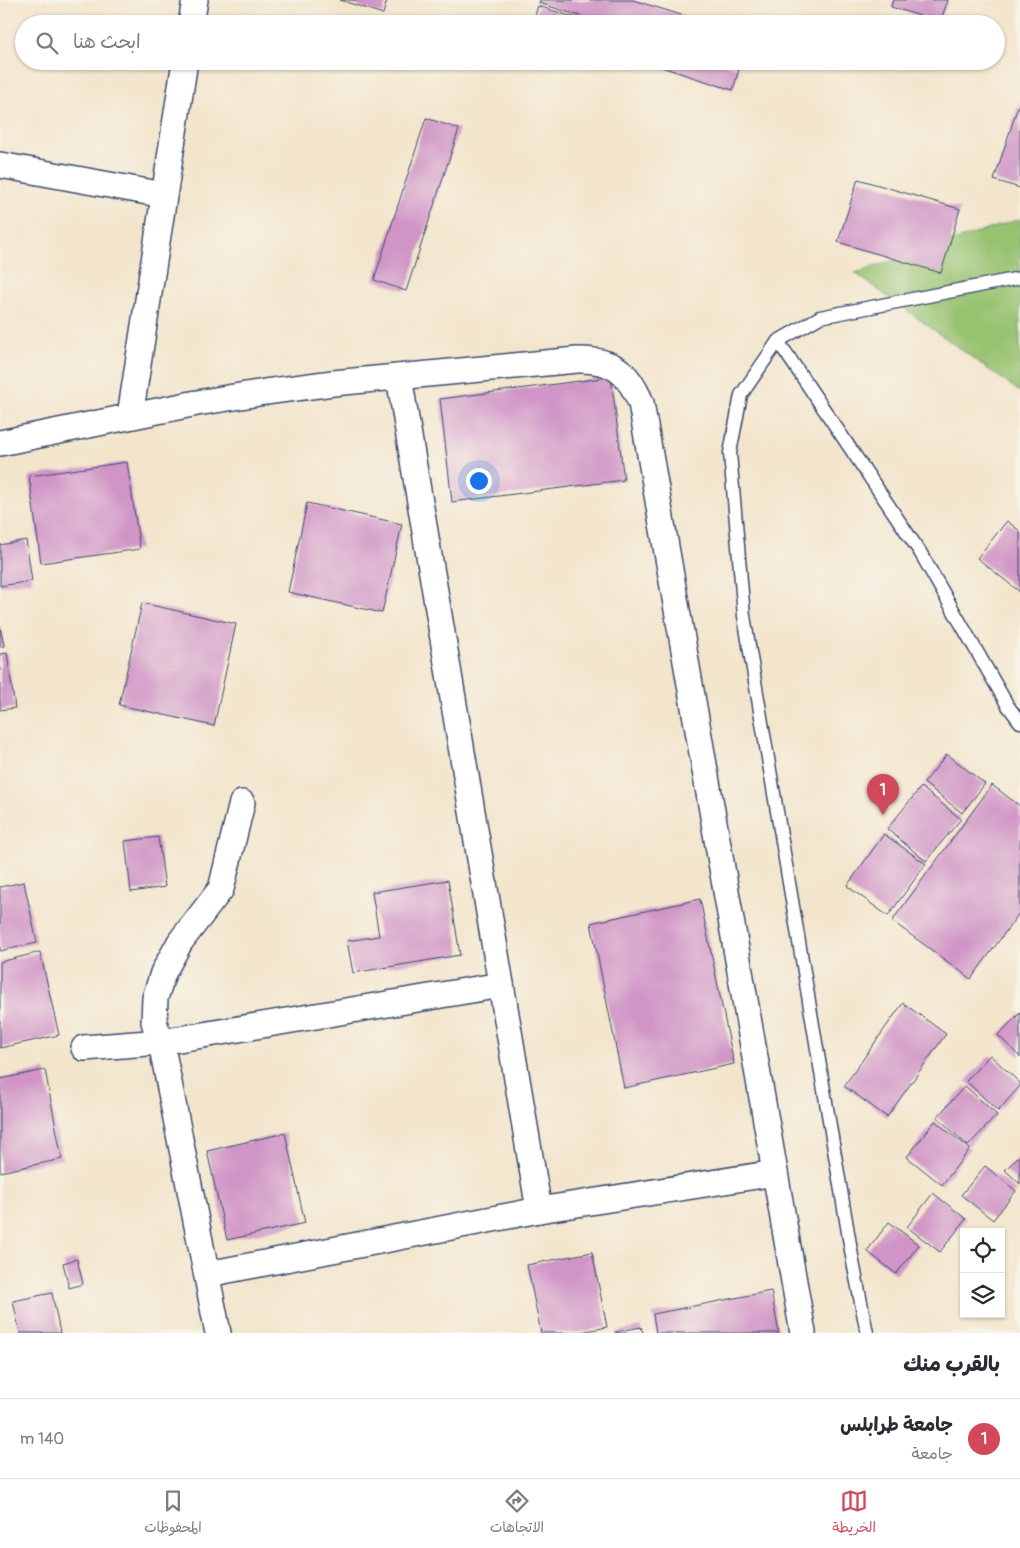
<!DOCTYPE html>
<html lang="ar">
<head>
<meta charset="utf-8">
<style>
	:root { --surface:#fff; --page:#f7f7f7; --text:#2b2b33; --muted:#7c7c81; --line:#e1e1e2; --accent:#d1495b }
	body { margin:0; font-family:Pangolin,"Playpen Sans Arabic",sans-serif; background:var(--page); color:var(--text); direction:rtl }
	.controls { position:absolute; right:15px; bottom:15px; display:grid; overflow:hidden; border-radius:0px; box-shadow:0 1px 4px #0004 }
	.controls button { width:45px; height:45px; display:grid; place-items:center; padding:0; border:0; border-bottom:1px solid var(--line); background:var(--surface); color:var(--text); font:25px sans-serif }
	.you { position:absolute; left:478px; top:480px; width:18px; height:18px; margin:-12px; border:4px solid #fff; border-radius:50%; background:#1a73e8; box-shadow:0 0 0 8px #1a73e833 }
	.badge { display:grid; place-items:center; width:32px; height:32px; border-radius:50%; background:var(--accent); color:#fff; font-size:16px; font-weight:700 }
	.pin { position:absolute; translate:-50% -41px; filter:drop-shadow(0 1px 2px #0008) }
	.pin::after { content:''; position:absolute; top:26px; width:18px; height:15px; background:inherit; clip-path:polygon(0 0,100% 0,50% 100%) }
	.list { margin:0; padding:0; list-style:none }
	h2 { display:flex; justify-content:space-between; align-items:center; height:65px; margin:0; padding:0 20px; font-size:21px }
	h2 small { font-size:16px; font-weight:400; color:var(--muted) }
	.list li { display:grid; grid-template-columns:32px 1fr auto; gap:15px; align-items:center; box-sizing:border-box; height:80px; padding:0 20px; border-top:1px solid var(--line) }
	.list b { display:block; font-size:19px; white-space:nowrap }
	.list p { margin:0; font-size:16px; white-space:nowrap; color:var(--muted) }
	.list em { font-size:16px; font-style:normal; color:var(--muted) }
	.icon { flex:none; width:28px; height:28px; fill:none; stroke:currentColor; stroke-width:2; stroke-linecap:round; stroke-linejoin:round }
	.map { position:relative; flex:none; width:1020px; height:1333px; overflow:hidden; direction:ltr }
	.search { position:absolute; background:var(--surface); box-shadow:0 1px 4px #0004; left:15px; right:15px; top:15px; height:55px; display:flex; align-items:center; gap:12px; box-sizing:border-box; padding:0 18px; border-radius:28px; color:var(--muted); font-size:19px }
	.sheet { height:145px; background:var(--surface) }
	nav { display:flex; justify-content:space-around; align-items:center; box-sizing:border-box; height:70px; border-top:1px solid var(--line); background:var(--surface); font-size:14px; color:var(--muted) }
	nav a { display:grid; justify-items:center; gap:2px }
	nav .on { color:var(--accent) }
	.map>svg:first-child { display:block }
</style>
</head>
<body>
<div class="map">
<svg width="1020" height="1333" viewBox="0 0 1020 1333">
	<rect width="100%" height="100%" fill="#f7f3e8"/>
	<filter id="ink" filterUnits="userSpaceOnUse"><feTurbulence type="fractalNoise" baseFrequency=".02" numOctaves="2"/><feDisplacementMap in="SourceGraphic" scale="10" xChannelSelector="R" yChannelSelector="G"/><feConvolveMatrix kernelMatrix="1 2 1 2 8 2 1 2 1" color-interpolation-filters="sRGB"/></filter>
	<filter id="wash" filterUnits="userSpaceOnUse"><feTurbulence type="fractalNoise" baseFrequency=".0096" numOctaves="4" result="noise"/><feDisplacementMap in="SourceGraphic" scale="20" xChannelSelector="R" yChannelSelector="G"/><feGaussianBlur stdDeviation="1.12" result="paint"/><feColorMatrix in="noise" values="0 0 0 0 0 0 0 0 0 0 0 0 0 0 0 0 0 1.4 0 .05"/><feComposite in="paint" operator="in"/></filter>
	<g filter="url(#wash)">
		<rect width="100%" height="100%" fill="#f3e5cc"/>
		<polygon fill="#97c26f" stroke="#597866" points="1020,219 1020,392 855,273"/>
		<g id="blocks">
			<g fill="#d095c6">
				<polygon points="340,0 387,0 383,14"/>
				<polygon points="540,0 633,0 707,23 605,24 539,3"/>
				<polygon points="893,0 948,0 940,22 891,7"/>
				<polygon points="538,6 593,23 593,24 532,24"/>
				<polygon points="566,61 584,61 583,67"/>
				<polygon points="643,61 715,61 739,69 733,90"/>
				<polygon points="1020,100 1020,188 994,180"/>
				<polygon points="426,118 459,129 406,291 374,280"/>
				<polygon points="858,179 960,209 941,273 838,242"/>
				<polygon points="611,377 624,480 452,502 440,399"/>
				<polygon points="127,462 140,549 41,563 29,476"/>
				<polygon points="307,503 402,524 382,613 288,592"/>
				<polygon points="1007,521 1020,531 1020,592 977,558"/>
				<polygon points="26,540 32,581 0,586 0,545"/>
				<polygon points="142,603 236,624 214,726 119,705"/>
				<polygon points="0,626 4,646 0,647"/>
				<polygon points="7,653 15,708 0,710 0,654"/>
				<polygon points="947,754 985,784 962,813 924,783"/>
				<polygon points="992,785 1020,806 1020,912 971,979 892,921"/>
				<polygon points="921,787 961,819 926,861 887,829"/>
				<polygon points="884,834 926,864 888,916 847,886"/>
				<polygon points="158,837 165,887 131,892 125,841"/>
				<polygon points="448,880 460,955 353,973 347,941 379,936 372,892"/>
				<polygon points="24,882 37,943 0,951 0,887"/>
				<polygon points="700,899 734,1064 624,1088 591,923"/>
				<polygon points="40,952 59,1035 0,1048 0,962"/>
				<polygon points="903,1003 946,1034 887,1117 844,1086"/>
				<polygon points="1020,1013 1020,1057 998,1035"/>
				<polygon points="990,1055 1020,1083 1020,1086 998,1111 966,1081"/>
				<polygon points="45,1070 62,1159 0,1172 0,1079"/>
				<polygon points="965,1086 997,1115 968,1146 937,1117"/>
				<polygon points="935,1121 970,1149 942,1185 907,1157"/>
				<polygon points="285,1133 305,1223 227,1240 207,1151"/>
				<polygon points="1020,1155 1020,1184 1005,1170"/>
				<polygon points="985,1166 1016,1191 993,1220 961,1195"/>
				<polygon points="933,1193 966,1219 940,1252 907,1227"/>
				<polygon points="889,1222 919,1245 896,1274 867,1251"/>
				<polygon points="592,1252 607,1327 576,1333 541,1333 527,1265"/>
				<polygon points="77,1259 83,1284 69,1288 63,1263"/>
				<polygon points="771,1291 779,1333 656,1333 653,1314"/>
				<polygon points="52,1293 60,1333 20,1333 13,1301"/>
				<polygon points="641,1327 643,1333 615,1333 615,1332"/>
			</g>
		</g>
	</g>
	<g filter="url(#ink)">
		<use href="#blocks" fill-opacity="0" stroke="#3b4a6e" stroke-width="1"/>
		<g fill="none" stroke-linecap="round" stroke-linejoin="round">
			<g stroke="#3b4a6e" stroke-width="15">
				<g id="service">
					<polyline points="778,341 920,552 1008,706 1020,722"/>
					<polyline points="867,1333 853,1262 744,616 730,453 741,395 778,341 820,317 1020,278"/>
				</g>
			</g>
			<g stroke="#3b4a6e" stroke-width="28">
				<g id="minor">
					<polyline points="191,24 195,0"/>
					<polyline points="0,165 164,195"/>
					<polyline points="399,377 539,1210"/>
					<polyline points="130,416 185,61"/>
					<path d="M0 443 197 403 265 392 333 383 577 360C612 359 628 371 641 403L803 1333"/>
					<polyline points="84,1048 161,1042 501,985"/>
					<polyline points="208,1274 539,1210 775,1173"/>
					<polyline points="218,1333 161,1042 154,1022 155,998 163,973 180,942 221,889 242,803"/>
				</g>
			</g>
			<use href="#service" stroke="#fff" stroke-width="12"/>
			<use href="#minor" stroke="#fff" stroke-width="25"/>
		</g>
	</g>
</svg>
<div class="controls">
<button><svg class="icon" aria-label="locate" viewBox="0 0 24 24"><circle cx="12" cy="12" r="6"/><path d="M12 2v4M12 18v4M2 12h4M18 12h4"/></svg></button>
<button><svg class="icon" aria-label="layers" viewBox="0 0 24 24"><path d="M12 4l9 5-9 5-9-5zM3 14l9 5 9-5"/></svg></button>
</div>
<div class="you"></div>
<div class="pin badge" style="left:883px;top:815px">1</div>
<div class="search"><svg class="icon" aria-label="search" viewBox="0 0 24 24"><circle cx="10" cy="10" r="6"/><path d="M15 15l6 6"/></svg>ابحث هنا</div>
</div>
<section class="sheet">
<h2>بالقرب منك<small></small></h2>
<ul class="list">
<li><span class="badge">1</span><div><b>جامعة طرابلس</b><p>جامعة</p></div><em>140 m</em></li>
</ul>
</section>
<nav>
<a class="on"><svg class="icon" aria-label="map" viewBox="0 0 24 24"><path d="M3 6l6-2 6 2 6-2v14l-6 2-6-2-6 2zM9 4v14M15 6v14"/></svg>الخريطة</a>
<a><svg class="icon" aria-label="directions" viewBox="0 0 24 24"><path d="M12 3l9 9-9 9-9-9zM9 14v-3h6M13 9l2 2-2 2"/></svg>الاتجاهات</a>
<a><svg class="icon" aria-label="saved" viewBox="0 0 24 24"><path d="M7 4h10v16l-5-4-5 4z"/></svg>المحفوظات</a>
</nav>
</body>
</html>
